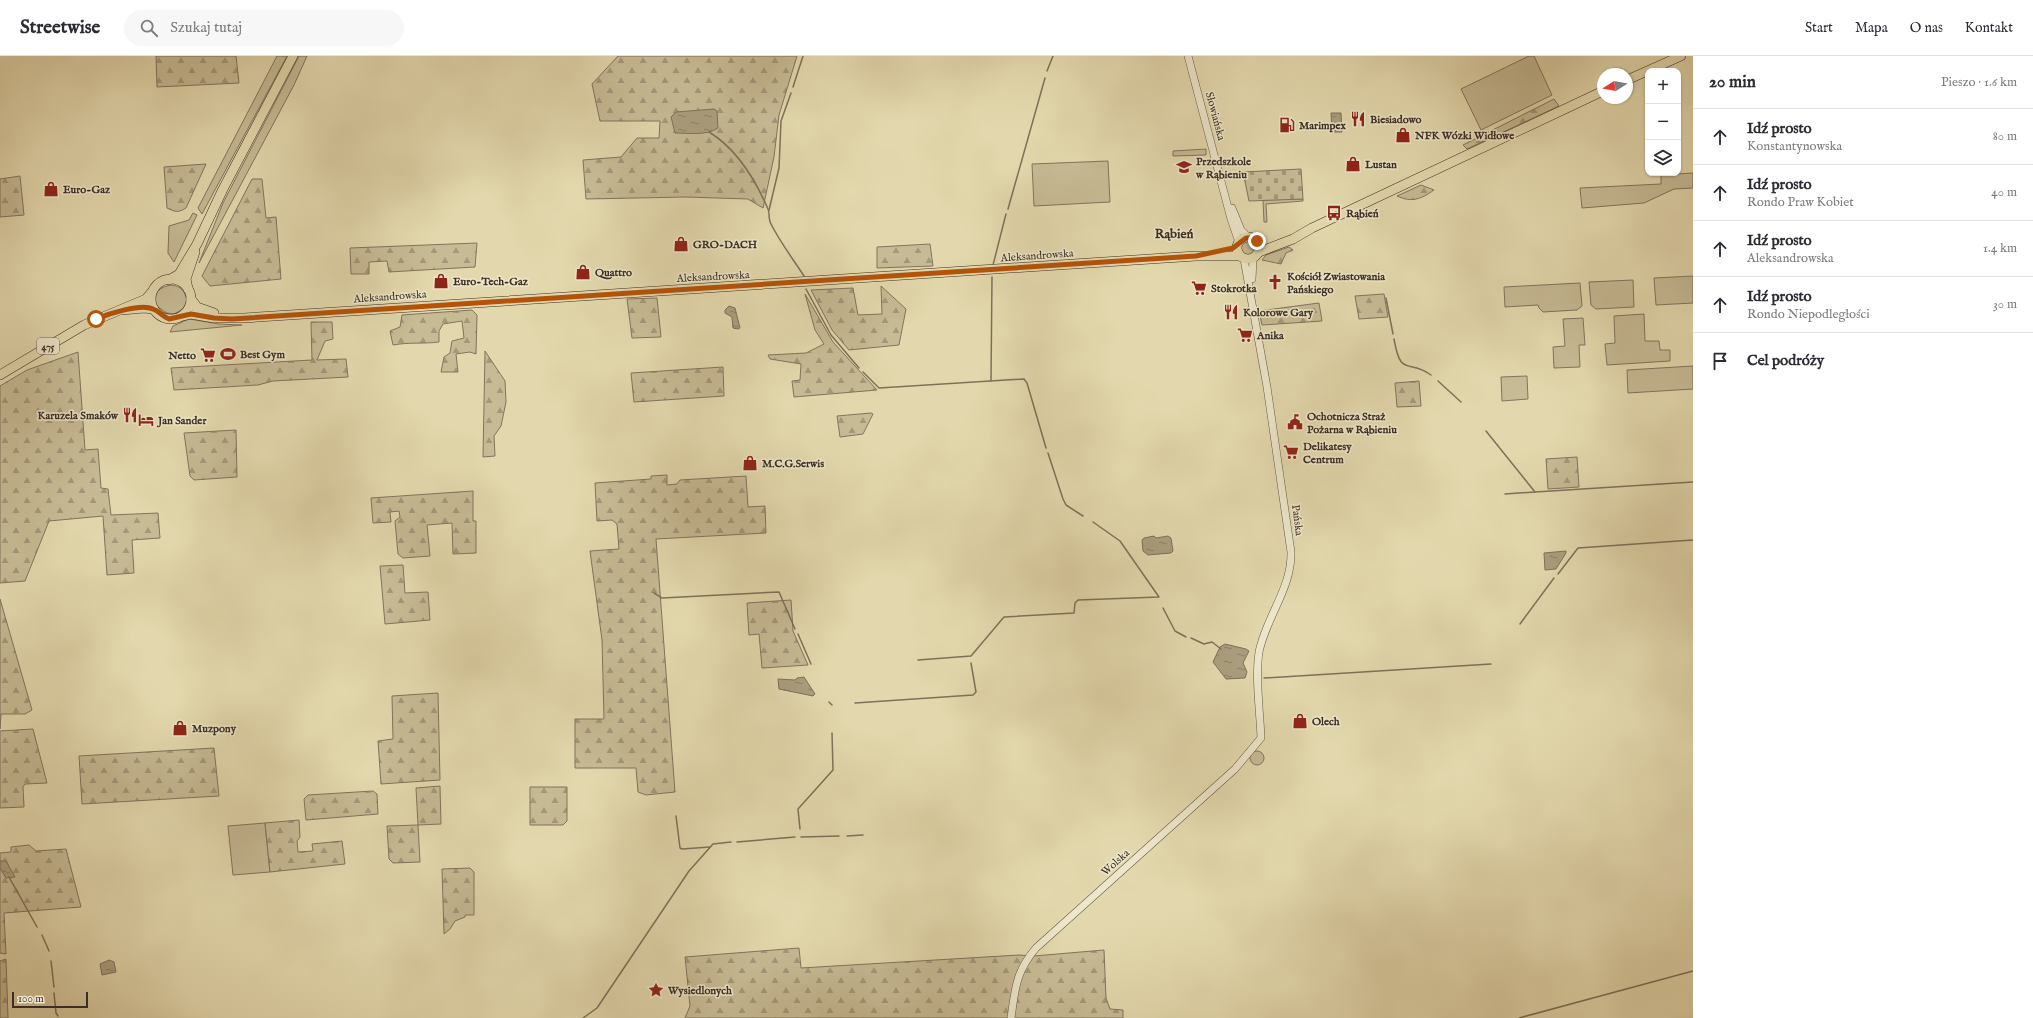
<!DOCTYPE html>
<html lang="pl">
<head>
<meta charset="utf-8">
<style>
	:root { --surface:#fff; --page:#f7f7f7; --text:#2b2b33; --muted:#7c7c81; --line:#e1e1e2 }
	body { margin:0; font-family:"IM FELL English",serif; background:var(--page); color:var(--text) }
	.controls { position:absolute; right:12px; top:12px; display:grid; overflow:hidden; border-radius:8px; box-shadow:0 1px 3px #0004 }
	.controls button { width:36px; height:36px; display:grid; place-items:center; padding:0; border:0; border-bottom:1px solid var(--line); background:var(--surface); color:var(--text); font:20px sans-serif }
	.compass { position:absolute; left:1597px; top:12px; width:36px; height:36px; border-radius:50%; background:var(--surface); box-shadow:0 1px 3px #0004; rotate:259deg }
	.scale { position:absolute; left:12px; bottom:10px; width:76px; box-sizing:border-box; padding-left:4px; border:2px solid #3c2e22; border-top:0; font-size:11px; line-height:14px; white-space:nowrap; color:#3c2e22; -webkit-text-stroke:3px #ede6ca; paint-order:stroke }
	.stop { position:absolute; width:12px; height:12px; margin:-9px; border:3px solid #b45309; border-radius:50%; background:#fff }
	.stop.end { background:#b45309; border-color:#fff; box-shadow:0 1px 4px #0008 }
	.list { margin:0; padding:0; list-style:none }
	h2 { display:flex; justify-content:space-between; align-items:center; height:52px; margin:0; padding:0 16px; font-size:17px }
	h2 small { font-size:13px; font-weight:400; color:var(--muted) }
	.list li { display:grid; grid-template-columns:26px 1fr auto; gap:12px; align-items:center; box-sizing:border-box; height:56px; padding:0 16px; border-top:1px solid var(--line) }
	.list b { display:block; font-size:15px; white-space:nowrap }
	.list p { margin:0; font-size:13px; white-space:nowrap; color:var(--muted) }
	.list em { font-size:13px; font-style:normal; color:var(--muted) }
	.icon { flex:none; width:22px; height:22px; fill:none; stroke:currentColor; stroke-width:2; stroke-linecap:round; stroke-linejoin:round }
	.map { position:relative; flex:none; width:1693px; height:962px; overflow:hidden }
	header { display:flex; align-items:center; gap:24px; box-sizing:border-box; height:56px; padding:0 20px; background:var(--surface); border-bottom:1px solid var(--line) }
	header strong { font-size:19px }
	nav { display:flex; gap:22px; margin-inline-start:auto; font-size:14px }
	.search { width:280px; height:36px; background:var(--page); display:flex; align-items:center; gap:10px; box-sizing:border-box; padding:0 14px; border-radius:22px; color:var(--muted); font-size:15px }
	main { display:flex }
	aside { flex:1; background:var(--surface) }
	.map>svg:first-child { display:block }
</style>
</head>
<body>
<header>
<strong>Streetwise</strong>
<div class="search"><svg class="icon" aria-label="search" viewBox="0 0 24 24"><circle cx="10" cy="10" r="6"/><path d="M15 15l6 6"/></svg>Szukaj tutaj</div>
<nav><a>Start</a><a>Mapa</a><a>O nas</a><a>Kontakt</a></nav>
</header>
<main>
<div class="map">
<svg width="1693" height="962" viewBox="0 0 1693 962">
	<defs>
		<pattern id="forest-firs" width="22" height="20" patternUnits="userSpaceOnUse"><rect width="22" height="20" fill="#c7bb95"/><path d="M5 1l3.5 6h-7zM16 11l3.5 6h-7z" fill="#a39879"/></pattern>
		<pattern id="cemetery-stones" width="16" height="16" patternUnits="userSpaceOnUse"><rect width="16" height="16" fill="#c7bb95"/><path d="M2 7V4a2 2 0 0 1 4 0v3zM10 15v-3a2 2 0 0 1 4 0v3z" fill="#a39879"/></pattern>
		<pattern id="water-ripples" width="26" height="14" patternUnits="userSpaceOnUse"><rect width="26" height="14" fill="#aa9e7e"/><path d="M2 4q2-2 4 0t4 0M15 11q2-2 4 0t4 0" fill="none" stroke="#8c8167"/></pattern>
	</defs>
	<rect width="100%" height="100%" fill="#e3d8ad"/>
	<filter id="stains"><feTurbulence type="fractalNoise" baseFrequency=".005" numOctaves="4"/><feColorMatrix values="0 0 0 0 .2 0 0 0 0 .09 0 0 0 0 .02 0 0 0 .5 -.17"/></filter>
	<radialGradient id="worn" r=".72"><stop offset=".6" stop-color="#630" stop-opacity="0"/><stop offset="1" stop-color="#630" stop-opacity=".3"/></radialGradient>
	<g fill="#c7bb95" stroke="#82745c">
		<polygon points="277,0 287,0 202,158 198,152"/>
		<polygon points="299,0 307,0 294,29 199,207 223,147"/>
		<polygon points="1529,0 1534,0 1552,39 1481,74 1461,33"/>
		<polygon points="1206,93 1206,99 1173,100 1173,95"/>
		<polygon points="1108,105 1110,146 1034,150 1032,108"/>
		<polygon points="1693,117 1693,132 1674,133 1644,147 1582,152 1580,132 1661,128 1661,119"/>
		<polygon points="1303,143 1303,145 1266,148 1267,166 1264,166 1263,144"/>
		<polygon points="193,157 197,159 174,206 168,197 169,170 189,164"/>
		<circle cx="1248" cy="192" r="7"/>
		<polygon points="1693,220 1693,247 1656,249 1654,222"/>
		<polygon points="1633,224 1634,251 1596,253 1591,249 1589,226"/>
		<polygon points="1580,227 1582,250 1577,254 1543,256 1539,252 1538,249 1505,251 1504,231"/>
		<path d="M171 229C181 230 185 235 187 245L183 253 174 258 167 257 155 249C153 237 159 231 171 229Z"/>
		<polygon points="1644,258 1645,285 1659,285 1660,294 1670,294 1670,305 1607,309 1605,288 1615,287 1614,260"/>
		<polygon points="1583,262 1585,289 1579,289 1580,311 1554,312 1553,291 1565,290 1563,263"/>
		<polygon points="189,263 219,268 242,269 170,276 173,270"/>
		<polygon points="1693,310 1693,333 1628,337 1627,314"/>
		<polygon points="1527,320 1528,343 1502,345 1501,321"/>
		<circle cx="1257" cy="702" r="7"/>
		<polygon points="265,767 270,816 233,819 228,770"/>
	</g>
	<g fill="url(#forest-firs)" stroke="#82745c">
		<polygon points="156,0 236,0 239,27 157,31"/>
		<polygon points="618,0 797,0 779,59 774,101 763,152 748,143 686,141 586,143 583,104 621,101 637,82 659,82 660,65 600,65 592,28"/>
		<polygon points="1554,43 1559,50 1467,93 1463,89"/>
		<path d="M206 108 186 152C178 157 175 156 167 152L164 111Z"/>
		<polygon points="20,120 24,159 0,161 0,123"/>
		<polygon points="252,123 262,123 266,162 276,161 281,223 210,230 202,220"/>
		<path d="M1421 129 1434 134C1421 143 1412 147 1397 140Z"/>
		<polygon points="477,187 475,211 389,216 387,205 369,206 369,218 351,218 350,192"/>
		<polygon points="930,188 933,210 877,212 877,191"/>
		<polygon points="1289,191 1293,194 1286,197 1281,208 1262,204 1266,199"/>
		<polygon points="881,230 906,253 899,289 849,294 832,274 811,234 853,232 858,259 882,258"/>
		<polygon points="805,238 833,286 877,334 794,341 792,325 800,324 801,308 770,303 768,299 806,297 824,288 815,274"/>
		<polygon points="1384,238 1388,261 1359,263 1355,240"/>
		<polygon points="657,242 661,281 632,282 627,243"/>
		<polygon points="1319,247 1322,265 1262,269 1259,255"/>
		<path d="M472 254 477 259 476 298 470 296 456 298 458 316H441L444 301 450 297 452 285 464 282 462 265 443 268 439 275V286C424 288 409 286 393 289L390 275 400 271 402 259Z"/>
		<polygon points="311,266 332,266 333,283 325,285 317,304 346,303 348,321 273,325 258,329 174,334 171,312 312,304"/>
		<polygon points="485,295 505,325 506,346 501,370 494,380 495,400 483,401"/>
		<polygon points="78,296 85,394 98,393 101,432 108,433 111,459 158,457 160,482 132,484 134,517 107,519 103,460 49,465 25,525 0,527 0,330 27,314"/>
		<polygon points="723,311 724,340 634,346 631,317"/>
		<polygon points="1419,325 1421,350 1397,351 1395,327"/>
		<polygon points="871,357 873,358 863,378 840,381 837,360"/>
		<polygon points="236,374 237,421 194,424 190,420 184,377"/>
		<polygon points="1577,401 1579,431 1548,433 1546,403"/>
		<polygon points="667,419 667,429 677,428 680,424 746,420 748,451 765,450 766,477 656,483 675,736 646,739 638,736 636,712 575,712 575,663 604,663 602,584 590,495 619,493 617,468 612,464 597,465 595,427 651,423 651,420"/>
		<polygon points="473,435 473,465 476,465 476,497 453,498 452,467 427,469 430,500 403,502 398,498 395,465 400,461 399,455 390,456 391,466 373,467 371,442"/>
		<polygon points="403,509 405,537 428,536 430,564 385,568 380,510"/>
		<polygon points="0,543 32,654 25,658 1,658 0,673"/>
		<polygon points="791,544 793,575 808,609 762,612 759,578 749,579 747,547"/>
		<polygon points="438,637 440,724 381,728 378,685 393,683 392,640"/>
		<polygon points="33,673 47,727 25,728 23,731 24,751 0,752 0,675"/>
		<polygon points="214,692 219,740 82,748 79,700"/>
		<polygon points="440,730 441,768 418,769 420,806 393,807 389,803 387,770 418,769 416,732"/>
		<polygon points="530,731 567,731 567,765 563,769 530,769"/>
		<polygon points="373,735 377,738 378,758 306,764 304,743 308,739"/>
		<polygon points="299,764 300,781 297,785 298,796 313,795 312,788 342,785 345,808 270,816 265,767"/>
		<polygon points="29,789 36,795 66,793 81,851 4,857 6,898 0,897 0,797 11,796 11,791"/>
		<polygon points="470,812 474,816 474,859 465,859 465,861 455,865 450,873 444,878 442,813"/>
		<polygon points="799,892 801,912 1019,899 1034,900 1104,894 1106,942 1110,953 1123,954 1123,962 685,962 690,950 685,901"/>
		<polygon points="6,903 8,962 0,962 0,905"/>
	</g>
	<polygon fill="url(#cemetery-stones)" stroke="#82745c" points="1301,113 1303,143 1249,145 1243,116"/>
	<g fill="url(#water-ripples)" stroke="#7e7159">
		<path d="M714 53 717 55 718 72C707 80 688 77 675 77L671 61 676 56Z"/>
		<polygon points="1331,57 1341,57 1342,76 1332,76"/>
		<polygon points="729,250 735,252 740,272 738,273 733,272 732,261 725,257 725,254"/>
		<polygon points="1154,480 1156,482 1168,480 1171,482 1173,495 1171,497 1148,499 1143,495 1142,484 1144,482"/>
		<polygon points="1566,495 1566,497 1556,513 1545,514 1544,497"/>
		<polygon points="1225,588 1246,593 1249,595 1243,607 1247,616 1245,622 1226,623 1213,606 1220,591"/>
		<polygon points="804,621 815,638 813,640 779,633 778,623 795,624 797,622"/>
		<polygon points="0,805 6,805 15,821 6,822 0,812"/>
		<polygon points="109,904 114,906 116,916 102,919 100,908"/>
	</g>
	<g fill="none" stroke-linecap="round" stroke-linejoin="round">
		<g stroke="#7e7159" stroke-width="1.5">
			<polyline points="1047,15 1053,0"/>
			<polyline points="793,31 803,0"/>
			<path d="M709 76C737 93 755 123 768 153 770 157 768 163 771 168 780 186 793 203 804 220"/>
			<polyline points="1008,153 1045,22"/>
			<polyline points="769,154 779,112 781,65 791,37"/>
			<polyline points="993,209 1006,158"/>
			<polyline points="806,233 831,279 859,312"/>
			<polyline points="1386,242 1393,278"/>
			<path d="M1394 283C1401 323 1408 302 1431 319"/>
			<polyline points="863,316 879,332 1024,323 1027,327 1046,392"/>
			<polyline points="991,325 992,221"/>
			<polyline points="1438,325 1461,346"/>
			<polyline points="1486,375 1535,436 1693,426"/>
			<polyline points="1048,397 1063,443 1066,449 1083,460"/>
			<polyline points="1505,438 1535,436"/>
			<polyline points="1558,518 1578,492 1693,484"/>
			<polyline points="654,537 662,542 779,536 795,573"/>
			<polyline points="1163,552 1175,575 1186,581"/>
			<polyline points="1520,568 1554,522"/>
			<polyline points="798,578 811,608"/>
			<polyline points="1191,582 1204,588 1212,586 1221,593"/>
			<polyline points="918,604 971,600 1004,561 1074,557 1075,547 1078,544 1159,541 1120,485 1093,466"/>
			<polyline points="1264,622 1491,608"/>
			<polyline points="829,646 832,649"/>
			<polyline points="855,647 973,639 976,636 971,607"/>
			<polyline points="676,760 680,792 682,793 710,791"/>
			<polyline points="800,773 798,753 833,714 832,677"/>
			<polyline points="847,780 863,779"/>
			<polyline points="801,781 839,780"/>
			<polyline points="737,786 795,781"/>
			<polyline points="9,821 37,871"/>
			<polyline points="42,879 49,895"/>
			<polyline points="51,905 54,931"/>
			<polyline points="54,937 56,957 58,960"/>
			<polyline points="583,962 597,952 689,815 713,788 731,786"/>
			<polyline points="1519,962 1693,915"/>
		</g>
		<g stroke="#665845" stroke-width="8">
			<g id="minor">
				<polyline points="1188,0 1231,163 1239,186"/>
				<polyline points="1232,152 1241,174 1248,181"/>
				<polyline points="1252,223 1253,203"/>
				<path d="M1011 962C1015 933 1016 915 1036 892L1235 713 1261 682C1260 655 1255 622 1259 596 1266 561 1292 532 1291 496L1267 331 1244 203"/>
			</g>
		</g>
		<g stroke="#3c2e22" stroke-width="10">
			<g id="major">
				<polyline points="1627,24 1681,0"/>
				<circle cx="1248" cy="192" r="11"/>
				<polyline points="1259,196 1293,183 1312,172 1603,35"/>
				<circle cx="171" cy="243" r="20"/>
				<polyline points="169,224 179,218 197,188 223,133 293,0"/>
				<polyline points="188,233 186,223 195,196"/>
				<polyline points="191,243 197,251 214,257"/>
				<polyline points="122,254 144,252 154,253"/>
				<polyline points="183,260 191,258 214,262 244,262 1196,200 1240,200"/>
				<polyline points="0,319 84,269 146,243 151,237"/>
			</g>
		</g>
		<use href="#minor" stroke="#ede6ca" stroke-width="7"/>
		<use href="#major" stroke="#e3d8ad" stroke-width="9"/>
	</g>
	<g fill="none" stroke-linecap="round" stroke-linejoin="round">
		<path stroke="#b45309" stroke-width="5" d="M96 263C108 258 141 247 153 253 159 255 162 260 169 263L191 258 214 262 232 263 1196 200 1233 192 1246 182H1251L1257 185"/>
	</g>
	<defs>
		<g id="restaurant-bare" transform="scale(1.2)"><path d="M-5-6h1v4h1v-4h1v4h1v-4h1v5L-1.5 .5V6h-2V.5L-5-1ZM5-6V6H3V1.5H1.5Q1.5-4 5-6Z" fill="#8f2418" stroke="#ede6ca" stroke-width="2.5" paint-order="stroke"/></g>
		<g id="fuel-bare" transform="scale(1.2)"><path d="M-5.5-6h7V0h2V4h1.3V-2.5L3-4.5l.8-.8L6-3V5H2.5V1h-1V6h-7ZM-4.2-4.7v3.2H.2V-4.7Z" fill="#8f2418" stroke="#ede6ca" stroke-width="2.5" paint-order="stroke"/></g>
		<g id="shop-bare" transform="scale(1.2)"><path d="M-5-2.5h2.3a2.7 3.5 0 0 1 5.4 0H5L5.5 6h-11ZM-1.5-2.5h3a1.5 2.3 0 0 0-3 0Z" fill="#8f2418" stroke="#ede6ca" stroke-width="2.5" paint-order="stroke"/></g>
		<g id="school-bare" transform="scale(1.2)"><path d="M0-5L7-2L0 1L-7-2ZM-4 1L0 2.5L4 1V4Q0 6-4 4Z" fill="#8f2418" stroke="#ede6ca" stroke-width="2.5" paint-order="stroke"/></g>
		<g id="bus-bare" transform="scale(1.2)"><path d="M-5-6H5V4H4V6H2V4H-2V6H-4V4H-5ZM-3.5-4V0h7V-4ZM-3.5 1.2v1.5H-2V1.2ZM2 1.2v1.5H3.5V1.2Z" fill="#8f2418" stroke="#ede6ca" stroke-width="2.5" paint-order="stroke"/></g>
		<g id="church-bare" transform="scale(1.2)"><path d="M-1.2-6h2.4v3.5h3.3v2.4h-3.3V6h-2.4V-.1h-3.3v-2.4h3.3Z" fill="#8f2418" stroke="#ede6ca" stroke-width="2.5" paint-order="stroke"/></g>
		<g id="supermarket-bare" transform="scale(1.2)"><path d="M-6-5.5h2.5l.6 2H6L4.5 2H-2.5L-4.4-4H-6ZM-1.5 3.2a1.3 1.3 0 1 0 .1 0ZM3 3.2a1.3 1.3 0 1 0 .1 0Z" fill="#8f2418" stroke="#ede6ca" stroke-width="2.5" paint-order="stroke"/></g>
		<g id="stadium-bare" transform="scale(1.2)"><path d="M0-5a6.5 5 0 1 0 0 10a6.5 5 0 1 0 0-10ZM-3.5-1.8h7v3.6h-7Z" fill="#8f2418" stroke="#ede6ca" stroke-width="2.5" paint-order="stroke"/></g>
		<g id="hotel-bare" transform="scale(1.2)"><path d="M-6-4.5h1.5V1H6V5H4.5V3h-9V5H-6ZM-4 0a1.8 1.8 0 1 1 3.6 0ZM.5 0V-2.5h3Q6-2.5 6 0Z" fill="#8f2418" stroke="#ede6ca" stroke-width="2.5" paint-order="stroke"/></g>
		<g id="civic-bare" transform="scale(1.2)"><path d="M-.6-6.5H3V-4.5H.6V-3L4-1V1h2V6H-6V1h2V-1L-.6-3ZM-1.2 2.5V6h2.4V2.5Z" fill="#8f2418" stroke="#ede6ca" stroke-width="2.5" paint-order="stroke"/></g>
		<g id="sight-bare" transform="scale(1.2)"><path d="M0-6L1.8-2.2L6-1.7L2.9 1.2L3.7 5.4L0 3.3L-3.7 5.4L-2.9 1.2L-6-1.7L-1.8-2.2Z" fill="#8f2418" stroke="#ede6ca" stroke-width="2.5" paint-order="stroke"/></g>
	</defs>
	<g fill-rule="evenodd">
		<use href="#restaurant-bare" x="1358" y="63"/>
		<use href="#fuel-bare" x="1287" y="69"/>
		<use href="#shop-bare" x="1403" y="79"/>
		<use href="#shop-bare" x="1353" y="108"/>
		<use href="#school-bare" x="1184" y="111"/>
		<use href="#shop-bare" x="51" y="133"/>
		<use href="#bus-bare" x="1334" y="157"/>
		<use href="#shop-bare" x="681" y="188"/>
		<use href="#shop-bare" x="583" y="216"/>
		<use href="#shop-bare" x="441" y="225"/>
		<use href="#church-bare" x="1275" y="226"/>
		<use href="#supermarket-bare" x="1199" y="232"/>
		<use href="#restaurant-bare" x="1231" y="256"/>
		<use href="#supermarket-bare" x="1245" y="279"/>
		<use href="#stadium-bare" x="228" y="298"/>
		<use href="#supermarket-bare" x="208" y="299"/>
		<use href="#restaurant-bare" x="130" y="359"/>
		<use href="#hotel-bare" x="146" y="364"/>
		<use href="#civic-bare" x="1295" y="366"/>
		<use href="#supermarket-bare" x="1291" y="396"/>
		<use href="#shop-bare" x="750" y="407"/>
		<use href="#shop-bare" x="1300" y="665"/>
		<use href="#shop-bare" x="180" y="672"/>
		<use href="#sight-bare" x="656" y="934"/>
	</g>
	<g text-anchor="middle" stroke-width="3" stroke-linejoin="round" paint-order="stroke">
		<rect fill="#ede6ca" stroke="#716554" stroke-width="1" x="37" y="282" width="22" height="16" rx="3"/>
		<g font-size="10" font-weight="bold" fill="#3c2e22">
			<text x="48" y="294">475</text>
		</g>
		<g font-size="11" fill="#3c2e22" stroke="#ede6ca">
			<text transform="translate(1216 60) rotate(75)" y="4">Słowiańska</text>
			<text transform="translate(1037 199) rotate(-4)" y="4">Aleksandrowska</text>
			<text transform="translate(713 220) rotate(-3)" y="4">Aleksandrowska</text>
			<text transform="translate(390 240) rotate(-4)" y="4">Aleksandrowska</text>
			<text transform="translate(1298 464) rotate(83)" y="4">Pańska</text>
			<text transform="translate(1115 806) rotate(-42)" y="4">Wolska</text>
		</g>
		<g font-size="11" font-weight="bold" fill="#3c2e22" stroke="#ede6ca" text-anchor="start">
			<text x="1370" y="67">Biesiadowo</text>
			<text x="1299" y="73">Marimpex</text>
			<text x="1415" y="83">NFK Wózki Widłowe</text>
			<text x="1196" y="109">Przedszkole<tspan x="1196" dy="13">w Rąbieniu</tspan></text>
			<text x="1365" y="112">Lustan</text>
			<text x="63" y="137">Euro-Gaz</text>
			<text x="1346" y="161">Rąbień</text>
			<text x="693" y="192">GRO-DACH</text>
			<text x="595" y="220">Quattro</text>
			<text x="1287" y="224">Kościół Zwiastowania<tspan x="1287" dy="13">Pańskiego</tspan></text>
			<text x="453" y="229">Euro-Tech-Gaz</text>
			<text x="1211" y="236">Stokrotka</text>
			<text x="1243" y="260">Kolorowe Gary</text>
			<text x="1257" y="283">Anika</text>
			<text x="240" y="302">Best Gym</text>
			<text x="196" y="303" text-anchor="end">Netto</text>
			<text x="118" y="363" text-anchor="end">Karuzela Smaków</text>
			<text x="1307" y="364">Ochotnicza Straż<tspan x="1307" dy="13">Pożarna w Rąbieniu</tspan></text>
			<text x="158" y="368">Jan Sander</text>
			<text x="1303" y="394">Delikatesy<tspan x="1303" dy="13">Centrum</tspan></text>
			<text x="762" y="411">M.C.G.Serwis</text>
			<text x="1312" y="669">Olech</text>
			<text x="192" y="676">Muzpony</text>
			<text x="668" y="938">Wysiedlonych</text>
		</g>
		<g font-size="13" font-weight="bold" fill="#3c2e22" stroke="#ede6ca">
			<text x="1174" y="182">Rąbień</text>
		</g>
	</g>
	<rect width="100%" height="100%" filter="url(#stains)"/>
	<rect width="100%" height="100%" fill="url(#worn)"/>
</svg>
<div class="controls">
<button>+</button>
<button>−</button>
<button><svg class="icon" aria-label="layers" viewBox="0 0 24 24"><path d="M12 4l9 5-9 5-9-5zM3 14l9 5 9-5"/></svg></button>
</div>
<svg class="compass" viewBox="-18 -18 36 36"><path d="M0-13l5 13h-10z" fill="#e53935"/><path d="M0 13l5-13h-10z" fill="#7c7c81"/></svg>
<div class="scale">100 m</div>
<div class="stop" style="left:96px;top:263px"></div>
<div class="stop end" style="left:1257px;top:185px"></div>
</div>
<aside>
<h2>20 min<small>Pieszo · 1.6 km</small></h2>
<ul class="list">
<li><svg class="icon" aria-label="ahead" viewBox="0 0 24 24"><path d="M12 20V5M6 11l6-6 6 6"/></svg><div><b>Idź prosto</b><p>Konstantynowska</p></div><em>80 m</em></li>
<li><svg class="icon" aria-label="ahead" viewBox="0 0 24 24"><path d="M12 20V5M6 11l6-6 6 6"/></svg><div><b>Idź prosto</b><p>Rondo Praw Kobiet</p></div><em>40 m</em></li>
<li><svg class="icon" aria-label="ahead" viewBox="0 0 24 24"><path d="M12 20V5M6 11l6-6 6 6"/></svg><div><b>Idź prosto</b><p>Aleksandrowska</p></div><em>1.4 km</em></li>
<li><svg class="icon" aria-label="ahead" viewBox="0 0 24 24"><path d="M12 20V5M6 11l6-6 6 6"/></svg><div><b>Idź prosto</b><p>Rondo Niepodległości</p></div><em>30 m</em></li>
<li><svg class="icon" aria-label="arrive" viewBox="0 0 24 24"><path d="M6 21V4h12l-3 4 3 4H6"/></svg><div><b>Cel podróży</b></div></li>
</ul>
</aside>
</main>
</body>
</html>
